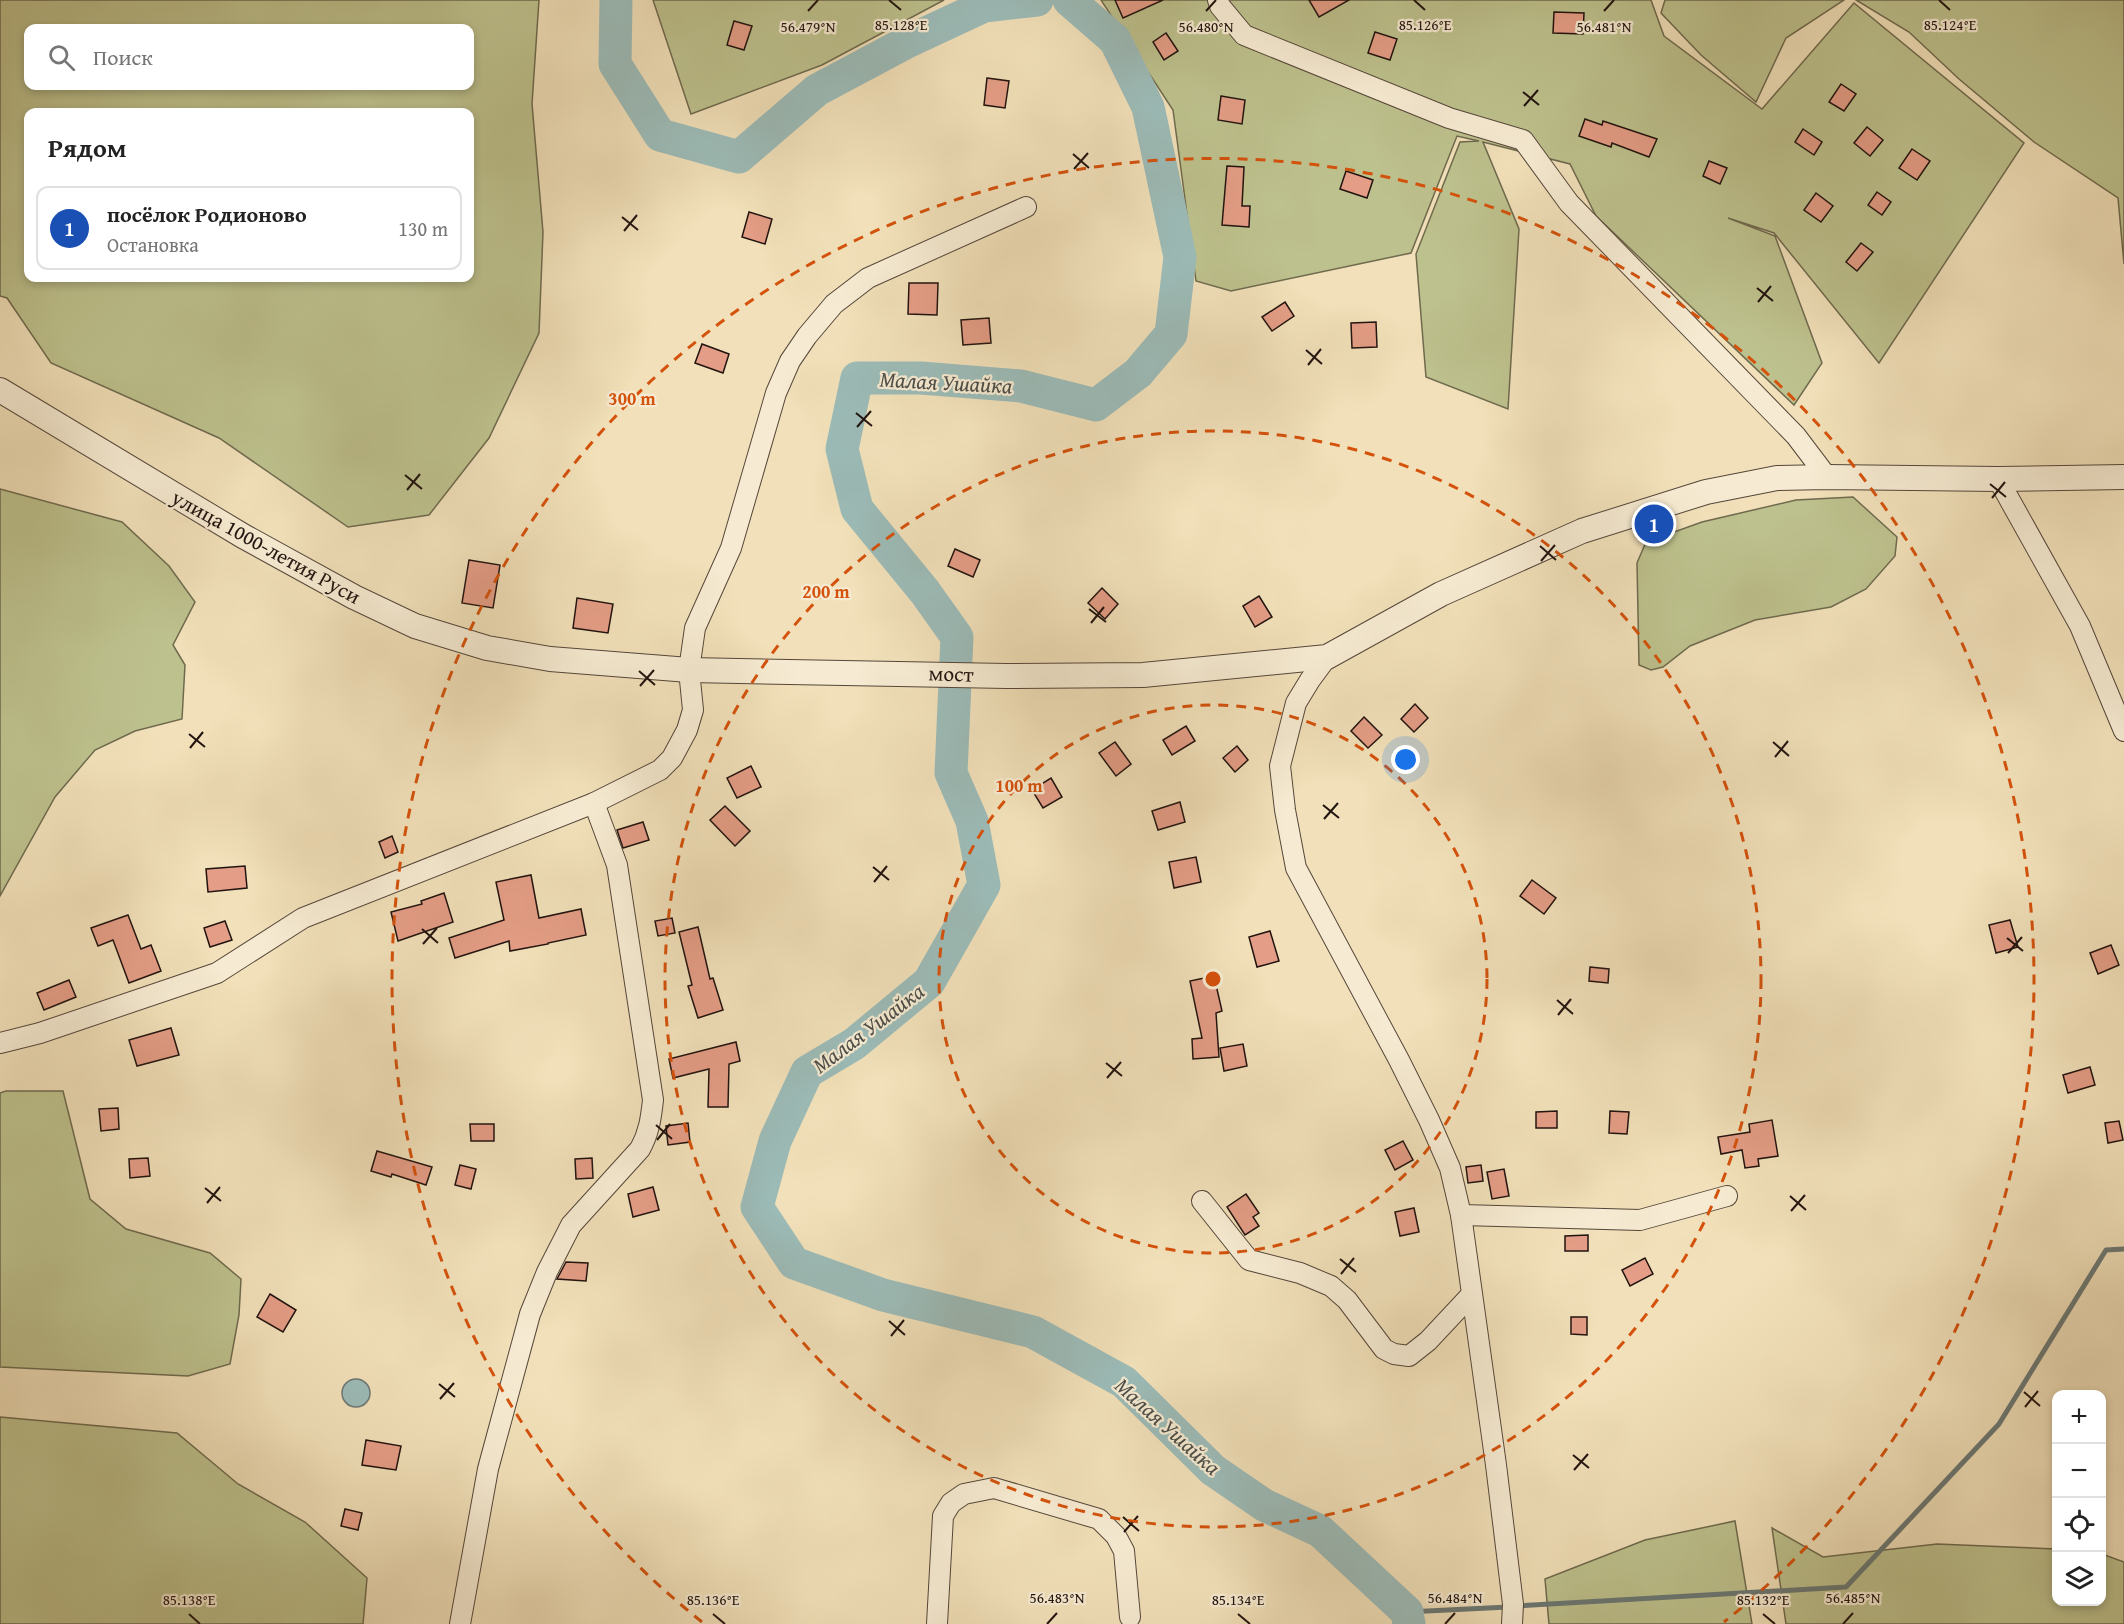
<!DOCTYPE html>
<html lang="ru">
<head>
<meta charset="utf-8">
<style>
	:root { --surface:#fff; --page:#f2f2f2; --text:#222; --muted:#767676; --line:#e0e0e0; --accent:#db2777 }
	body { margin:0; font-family:"Gentium Book Plus",serif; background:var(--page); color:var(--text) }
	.controls { position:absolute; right:18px; bottom:18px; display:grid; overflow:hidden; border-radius:12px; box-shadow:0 3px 9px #0003 }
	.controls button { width:54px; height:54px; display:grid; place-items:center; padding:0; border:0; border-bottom:2px solid var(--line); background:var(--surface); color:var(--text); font:30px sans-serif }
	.you { position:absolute; left:1406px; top:760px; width:21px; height:21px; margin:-15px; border:4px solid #fff; border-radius:50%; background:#1a73e8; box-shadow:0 0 0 9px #1a73e833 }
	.badge { display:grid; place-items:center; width:39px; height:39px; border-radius:50%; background:var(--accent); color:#fff; font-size:20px; font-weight:700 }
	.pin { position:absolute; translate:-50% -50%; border:3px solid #fff; box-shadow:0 2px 6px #0006 }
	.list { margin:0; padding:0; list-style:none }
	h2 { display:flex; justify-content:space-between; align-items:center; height:78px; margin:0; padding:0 24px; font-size:26px }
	h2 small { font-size:20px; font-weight:400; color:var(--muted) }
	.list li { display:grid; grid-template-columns:39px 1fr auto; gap:18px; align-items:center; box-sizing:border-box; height:84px; margin:0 12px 12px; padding:0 12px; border:2px solid var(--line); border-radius:12px }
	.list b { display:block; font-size:22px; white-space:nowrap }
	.list p { margin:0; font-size:20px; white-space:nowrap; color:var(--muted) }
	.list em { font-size:20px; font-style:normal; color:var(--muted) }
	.icon { flex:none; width:33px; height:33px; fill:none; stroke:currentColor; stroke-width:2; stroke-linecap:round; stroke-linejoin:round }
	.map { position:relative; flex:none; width:2124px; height:1624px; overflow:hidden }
	.search { position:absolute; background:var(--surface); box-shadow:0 3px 9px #0003; left:24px; top:24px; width:450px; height:66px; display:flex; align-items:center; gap:15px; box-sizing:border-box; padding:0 21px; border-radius:12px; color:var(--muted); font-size:22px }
	.panel { position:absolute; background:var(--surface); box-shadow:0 3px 9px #0003; left:24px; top:108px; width:450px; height:174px; border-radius:12px }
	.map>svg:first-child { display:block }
</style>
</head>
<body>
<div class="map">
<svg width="2124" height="1624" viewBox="0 0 2124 1624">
	<rect width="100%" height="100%" fill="#f1e0b9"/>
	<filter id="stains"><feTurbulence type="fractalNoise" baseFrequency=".00333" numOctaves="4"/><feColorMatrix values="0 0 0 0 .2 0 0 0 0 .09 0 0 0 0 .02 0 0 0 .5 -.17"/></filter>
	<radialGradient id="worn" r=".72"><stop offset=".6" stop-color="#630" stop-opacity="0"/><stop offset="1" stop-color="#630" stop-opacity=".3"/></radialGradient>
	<g fill="#bdc18d" stroke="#6f6a4e" stroke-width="1.5" fill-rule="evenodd">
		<path d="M0 0H539L532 104 543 232 539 333 489 438 429 515 348 527 219 438 51 363 7 298 0 296ZM28 28H470V86H28ZM28 112H470V278H28Z"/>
		<polygon points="653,0 944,0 822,65 691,114"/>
		<polygon points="1101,0 1651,0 1664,36 1762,109 1854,3 2024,143 1879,363 1774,233 1728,218 1775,236 1822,363 1794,405 1596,216 1570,164 1483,142 1519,229 1508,409 1426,377 1416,254 1460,142 1479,141 1457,136 1411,253 1231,291 1196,281 1173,110"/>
		<polygon points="1665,0 1844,0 1786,38 1756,102 1701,55 1661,13"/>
		<polygon points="1856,0 2124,0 2124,264 2118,198 2034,142 1959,79 1909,32"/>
		<polygon points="0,489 122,522 169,566 195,602 173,645 185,665 182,719 135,731 95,750 55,797 0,896"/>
		<polygon points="1853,497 1897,537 1895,556 1866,589 1831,607 1755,620 1690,646 1663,667 1651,670 1639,665 1637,563 1646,542 1702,522 1796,500"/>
		<polygon points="6,1091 63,1091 90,1199 126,1229 210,1253 241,1279 239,1315 230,1364 188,1376 0,1367 0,1093"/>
		<polygon points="0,1417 177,1433 238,1484 305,1522 367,1578 363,1624 0,1624"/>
		<polygon points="1735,1521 1752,1624 1549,1624 1545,1579 1645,1540"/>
		<polygon points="1772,1528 1823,1557 1937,1544 2056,1549 2056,1602 2102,1602 2102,1554 2124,1562 2124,1624 1786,1624"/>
	</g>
	<circle fill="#9cbbb7" stroke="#6b7874" stroke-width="1.5" cx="356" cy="1393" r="14"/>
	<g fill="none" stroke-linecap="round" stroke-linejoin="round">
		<g stroke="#6b7874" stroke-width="5">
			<polyline points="1517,1606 1846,1587 1999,1424 2106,1250 2124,1249"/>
			<polyline points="1407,1612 1508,1607"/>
		</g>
		<g stroke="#9cbbb7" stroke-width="33">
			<polyline points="616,0 615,64 660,135 739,157 817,90 909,41 984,6 1037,0"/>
			<polyline points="1069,0 1115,40 1148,107 1180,257 1171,334 1138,373 1096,405 1021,386 921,378 857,378 842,449 857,509 925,592 957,637 951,773 972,821 984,885 929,982 854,1044 807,1072 775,1141 757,1207 794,1263 883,1295 1033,1332 1124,1382 1213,1470 1264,1505 1320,1531 1407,1612 1409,1624"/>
		</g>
	</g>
	<g fill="#e49d86" stroke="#21130f" stroke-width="1.5">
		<polygon points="1115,0 1163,0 1123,18"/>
		<polygon points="1309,0 1349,0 1319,17"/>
		<polygon points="1554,12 1584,13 1583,34 1553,33"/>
		<polygon points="734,21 752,26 744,50 727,45"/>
		<polygon points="1375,32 1397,39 1390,60 1368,53"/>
		<polygon points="1166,33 1178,51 1164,60 1153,42"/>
		<polygon points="987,78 1009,81 1005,108 984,105"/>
		<polygon points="1841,84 1856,94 1844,111 1829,102"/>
		<polygon points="1221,96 1245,100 1242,124 1218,120"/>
		<polygon points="1585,119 1602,125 1603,121 1657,139 1649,157 1612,143 1611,147 1579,136"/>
		<polygon points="1867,127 1883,140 1870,156 1854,143"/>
		<polygon points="1803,129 1822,142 1814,155 1795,142"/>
		<polygon points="1912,149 1930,161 1917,180 1899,168"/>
		<polygon points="1709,161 1727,168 1720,184 1703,176"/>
		<polygon points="1227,166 1244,167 1242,206 1250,206 1249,227 1222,225"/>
		<polygon points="1346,171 1373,180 1367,198 1340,189"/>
		<polygon points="1877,192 1891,202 1882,215 1868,205"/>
		<polygon points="1816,193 1833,206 1821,222 1804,210"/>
		<polygon points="749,212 772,219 765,244 742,237"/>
		<polygon points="1861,243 1873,252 1857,271 1846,262"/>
		<polygon points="909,283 938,283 937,315 908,314"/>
		<polygon points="1285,302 1294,316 1272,331 1262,317"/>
		<polygon points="989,318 991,343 963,345 961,320"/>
		<polygon points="1376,322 1377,347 1352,348 1351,323"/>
		<polygon points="702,344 729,354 723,373 695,363"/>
		<polygon points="955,549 980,560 973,577 948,566"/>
		<polygon points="469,560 500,565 493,608 462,603"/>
		<polygon points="1102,588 1118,604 1105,619 1088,603"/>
		<polygon points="1259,596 1272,617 1255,627 1243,606"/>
		<polygon points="577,598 613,604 608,633 573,628"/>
		<polygon points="1415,704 1428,718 1414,732 1401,719"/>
		<polygon points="1364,717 1382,735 1368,748 1351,731"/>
		<polygon points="1186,726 1195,741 1172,755 1163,740"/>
		<polygon points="1115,742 1131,764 1116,776 1099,753"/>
		<polygon points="1237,746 1248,760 1235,772 1223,758"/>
		<polygon points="751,766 761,787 737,798 727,778"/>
		<polygon points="1051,778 1062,797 1043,808 1032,790"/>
		<polygon points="1180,802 1185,822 1158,830 1152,811"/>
		<polygon points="725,806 750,831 735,846 710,820"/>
		<polygon points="643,822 649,840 623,848 617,830"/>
		<polygon points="392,836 398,852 385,858 379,842"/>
		<polygon points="1196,857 1201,882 1174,888 1169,862"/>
		<polygon points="245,866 247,888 208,892 206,869"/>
		<polygon points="531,875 539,918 581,909 586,935 548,943 548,944 510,951 509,941 455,958 449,938 504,920 496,882"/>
		<polygon points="1532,880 1556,898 1544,914 1520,896"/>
		<polygon points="444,893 453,922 398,941 391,912 422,904 421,901"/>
		<polygon points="128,915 141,949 151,945 161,971 129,983 113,940 98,946 91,928"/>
		<polygon points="672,918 675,933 658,936 655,921"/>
		<polygon points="2010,920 2018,947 1996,953 1989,925"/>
		<polygon points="225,921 232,940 210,947 204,928"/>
		<polygon points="698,927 710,979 713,978 723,1010 698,1018 688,986 692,985 679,932"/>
		<polygon points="1270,931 1279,961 1257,967 1249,937"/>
		<polygon points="2111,945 2119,965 2098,974 2090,953"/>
		<polygon points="1590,967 1609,969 1608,983 1589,981"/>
		<polygon points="1214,976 1222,1011 1216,1013 1219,1057 1193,1059 1192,1039 1202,1038 1190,981"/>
		<polygon points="69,980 76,997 44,1010 37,993"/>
		<polygon points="171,1028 179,1055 137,1066 129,1040"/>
		<polygon points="736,1042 740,1061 729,1064 728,1107 708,1107 709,1069 673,1078 669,1059"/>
		<polygon points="1243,1044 1247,1066 1224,1071 1220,1048"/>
		<polygon points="2090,1067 2095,1085 2068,1093 2063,1075"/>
		<polygon points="118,1108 119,1129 101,1131 99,1109"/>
		<polygon points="1557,1111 1557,1128 1536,1128 1536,1112"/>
		<polygon points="1610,1111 1629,1112 1627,1134 1609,1133"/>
		<polygon points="1772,1120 1778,1156 1758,1159 1759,1166 1745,1168 1742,1150 1721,1154 1718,1137 1750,1132 1749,1124"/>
		<polygon points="2119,1121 2123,1140 2108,1143 2105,1123"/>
		<polygon points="688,1123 690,1142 668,1145 666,1126"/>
		<polygon points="470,1124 494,1124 494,1141 471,1141"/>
		<polygon points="1403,1141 1413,1160 1395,1170 1385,1150"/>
		<polygon points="377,1151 432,1167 426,1185 392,1174 391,1177 371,1171"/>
		<polygon points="148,1158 150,1176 130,1178 129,1159"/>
		<polygon points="592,1158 593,1178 576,1179 575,1159"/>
		<polygon points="460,1165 476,1169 471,1189 455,1185"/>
		<polygon points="1481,1165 1483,1181 1468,1183 1466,1167"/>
		<polygon points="1504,1169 1509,1196 1492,1199 1487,1172"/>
		<polygon points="653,1187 659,1210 633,1217 628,1194"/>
		<polygon points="1246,1194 1259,1213 1253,1217 1259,1226 1245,1235 1227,1207"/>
		<polygon points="1414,1208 1419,1232 1400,1236 1395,1212"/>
		<polygon points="1588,1235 1588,1251 1565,1251 1565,1236"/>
		<polygon points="1645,1258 1653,1274 1630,1286 1622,1270"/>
		<polygon points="566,1262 588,1263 586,1281 557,1279"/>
		<polygon points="270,1294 296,1310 283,1332 257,1317"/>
		<polygon points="1571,1317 1587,1317 1587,1335 1571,1334"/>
		<polygon points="366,1440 401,1446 396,1470 362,1465"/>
		<polygon points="345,1509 362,1513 358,1530 341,1526"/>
	</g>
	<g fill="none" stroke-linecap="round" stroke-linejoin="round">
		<g stroke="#55463a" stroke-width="22">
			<g id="minor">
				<polyline points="1218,0 1220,6 1244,35 1449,118 1523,140 1569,203 1796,436 1827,477"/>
				<polyline points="1998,479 2080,626 2124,731"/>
				<polyline points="1327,657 1310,680 1296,703 1280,766 1285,810 1296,868 1399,1060 1429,1120 1450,1168 1461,1215 1496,1465 1513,1604 1512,1624"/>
				<polyline points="0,1043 40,1033 217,973 303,918 594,803 660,770 672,758 687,730 693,710 689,670 695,628 731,548 776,393 790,361 807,336 834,304 868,278 1026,207"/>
				<polyline points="1202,1201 1249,1260 1300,1273 1331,1286 1347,1300 1384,1349 1394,1354 1409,1356 1428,1341 1471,1295"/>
				<polyline points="1461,1215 1640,1220 1727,1196"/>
				<path d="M460 1624 488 1469 530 1314 547 1272 571 1225 640 1149C649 1133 651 1118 653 1100L617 865 594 803"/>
				<polyline points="937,1624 943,1516 951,1503 964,1494 994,1488 1099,1519 1116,1536 1124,1551 1130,1617"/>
			</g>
		</g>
		<g stroke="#55463a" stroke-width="26">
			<polyline id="tertiary" points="0,390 243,536 354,597 415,626 487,648 550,659 689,670 1007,676 1143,675 1327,657 1441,594 1582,531 1706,492 1777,478 1827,477 1998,479 2124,477"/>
		</g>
		<use href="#minor" stroke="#f6ebd2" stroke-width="20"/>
		<use href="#tertiary" stroke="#f6ebd2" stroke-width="24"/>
	</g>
	<path fill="none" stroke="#21130f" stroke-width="2" d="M889 0 901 10M1414 0 1425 10M1939 0 1950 10M808 11 818 0M1206 11 1216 0M1604 11 1614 0M1523 92 1539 105M1524 106 1538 90M1073 154 1089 168M1074 169 1088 153M622 217 638 230M624 231 637 215M1757 288 1773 301M1758 302 1771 286M1306 350 1322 364M1308 365 1321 349M856 413 872 426M857 427 871 411M405 475 422 489M1990 484 2006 497M407 490 420 474M1992 498 2005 482M1540 546 1556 560M1541 561 1555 545M1089 609 1106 622M1091 623 1104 607M639 671 655 685M640 686 654 670M189 734 205 747M1773 742 1789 756M190 748 203 732M1775 757 1788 741M1323 805 1339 818M1324 819 1338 803M873 867 889 880M874 882 887 866M422 929 438 943M2007 938 2023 951M423 944 437 928M2008 953 2022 937M1557 1000 1573 1014M1558 1015 1571 999M1106 1063 1122 1076M1107 1078 1121 1062M656 1125 672 1139M657 1140 670 1124M205 1188 221 1201M1790 1196 1806 1210M207 1203 220 1187M1791 1211 1805 1195M1340 1259 1356 1272M1341 1274 1354 1258M889 1321 905 1335M891 1336 904 1320M439 1384 455 1397M2024 1392 2040 1406M440 1399 454 1383M2025 1407 2038 1391M1573 1455 1589 1468M1574 1470 1588 1454M1123 1517 1139 1531M1124 1532 1138 1516M189 1614 200 1624M713 1614 725 1624M1238 1614 1250 1624M1763 1614 1775 1624M1047 1624 1057 1613M1445 1624 1455 1613M1843 1624 1853 1613"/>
	<g fill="none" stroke="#d4520c" stroke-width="3" stroke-dasharray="10 8">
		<circle cx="1213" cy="979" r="274"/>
		<circle cx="1213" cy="979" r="548"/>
		<path d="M702 1622A821 821 0 1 1 1724 1622"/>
	</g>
	<g text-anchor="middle" stroke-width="4.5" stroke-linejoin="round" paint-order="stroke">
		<g font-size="21" fill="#21130f" stroke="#f6ebd2">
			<text transform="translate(266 547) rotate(29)" y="7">улица 1000-летия Руси</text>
			<text transform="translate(951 674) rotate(2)" y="7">мост</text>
		</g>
		<g font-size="22" font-style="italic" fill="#4c4e4a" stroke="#f6ebd2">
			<text transform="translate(946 382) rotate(3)" y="8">Малая Ушайка</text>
			<text transform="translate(868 1028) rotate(-37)" y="8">Малая Ушайка</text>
			<text transform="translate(1168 1426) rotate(42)" y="8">Малая Ушайка</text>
		</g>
	</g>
	<g font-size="15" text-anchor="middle" fill="#21130f" stroke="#f6ebd2" stroke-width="4.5" stroke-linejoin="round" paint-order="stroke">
		<text x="901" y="30">85.128°E</text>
		<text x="1425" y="30">85.126°E</text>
		<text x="1950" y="30">85.124°E</text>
		<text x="808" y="32">56.479°N</text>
		<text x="1206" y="32">56.480°N</text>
		<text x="1604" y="32">56.481°N</text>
		<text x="1057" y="1603">56.483°N</text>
		<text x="1455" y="1603">56.484°N</text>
		<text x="1853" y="1603">56.485°N</text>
		<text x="189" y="1605">85.138°E</text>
		<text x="713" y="1605">85.136°E</text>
		<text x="1238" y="1605">85.134°E</text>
		<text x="1763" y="1605">85.132°E</text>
	</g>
	<circle cx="1213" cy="979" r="9" fill="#d4520c" stroke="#f6ebd2" stroke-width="3"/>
	<g font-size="18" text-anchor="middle" font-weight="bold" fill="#d4520c" stroke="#f6ebd2" stroke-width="4.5" stroke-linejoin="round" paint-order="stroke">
		<text x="632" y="405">300 m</text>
		<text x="826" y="598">200 m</text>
		<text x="1019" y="792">100 m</text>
	</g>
	<rect width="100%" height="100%" filter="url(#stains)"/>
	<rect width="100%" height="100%" fill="url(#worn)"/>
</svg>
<div class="controls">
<button>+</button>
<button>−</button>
<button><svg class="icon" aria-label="locate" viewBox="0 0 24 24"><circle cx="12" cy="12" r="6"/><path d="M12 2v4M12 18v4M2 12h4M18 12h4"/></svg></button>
<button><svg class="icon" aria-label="layers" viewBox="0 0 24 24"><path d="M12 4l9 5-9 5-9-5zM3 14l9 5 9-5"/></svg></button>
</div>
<div class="you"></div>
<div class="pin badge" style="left:1654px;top:524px;background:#1a4fb4">1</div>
<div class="search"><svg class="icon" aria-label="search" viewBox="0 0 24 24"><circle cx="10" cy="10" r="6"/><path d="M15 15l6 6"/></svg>Поиск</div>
<section class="panel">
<h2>Рядом<small></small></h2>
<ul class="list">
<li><span class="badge" style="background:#1a4fb4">1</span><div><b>посёлок Родионово</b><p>Остановка</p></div><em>130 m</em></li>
</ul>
</section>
</div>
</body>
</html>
